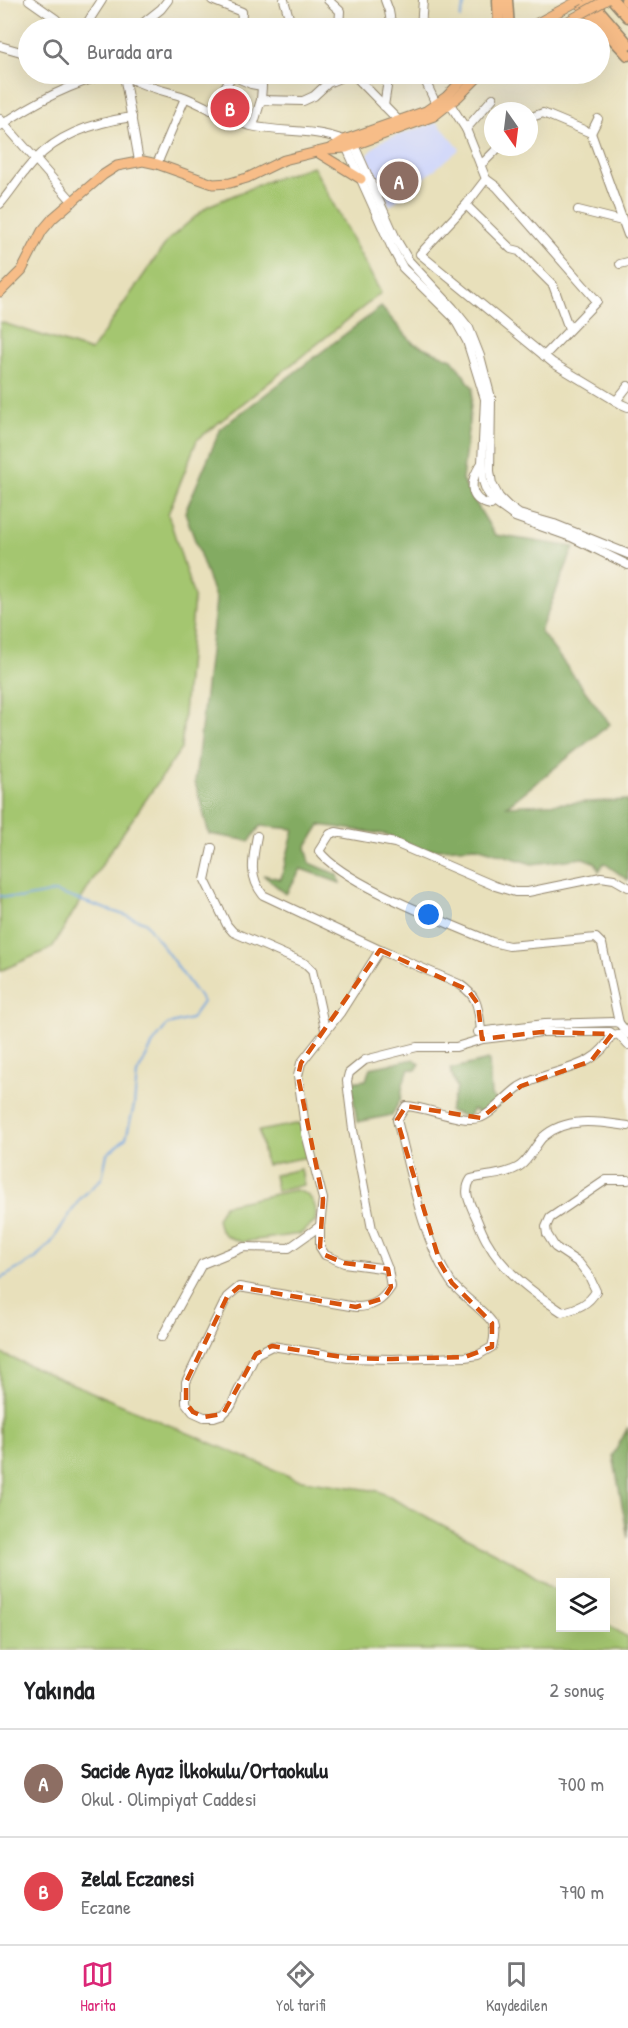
<!DOCTYPE html>
<html lang="tr">
<head>
<meta charset="utf-8">
<style>
	:root { --surface:#fff; --page:#f6f6f6; --text:#202124; --muted:#757577; --line:#e0e0e0; --accent:#db2777 }
	body { margin:0; font-family:"Patrick Hand",sans-serif; background:var(--page); color:var(--text) }
	.controls { position:absolute; right:18px; bottom:18px; display:grid; overflow:hidden; border-radius:0px; box-shadow:0 6px 24px #0002 }
	.controls button { width:54px; height:54px; display:grid; place-items:center; padding:0; border:0; border-bottom:2px solid var(--line); background:var(--surface); color:var(--text); font:30px sans-serif }
	.compass { position:absolute; left:484px; top:102px; width:54px; height:54px; border-radius:50%; background:var(--surface); box-shadow:0 6px 24px #0002; rotate:166deg }
	.you { position:absolute; left:429px; top:915px; width:21px; height:21px; margin:-15px; border:4px solid #fff; border-radius:50%; background:#1a73e8; box-shadow:0 0 0 9px #1a73e833 }
	.badge { display:grid; place-items:center; width:39px; height:39px; border-radius:50%; background:var(--accent); color:#fff; font-size:20px; font-weight:700 }
	.pin { position:absolute; translate:-50% -50%; border:3px solid #fff; box-shadow:0 2px 6px #0006 }
	.list { margin:0; padding:0; list-style:none }
	h2 { display:flex; justify-content:space-between; align-items:center; height:78px; margin:0; padding:0 24px; font-size:26px }
	h2 small { font-size:20px; font-weight:400; color:var(--muted) }
	.list li { display:grid; grid-template-columns:39px 1fr auto; gap:18px; align-items:center; box-sizing:border-box; height:108px; padding:0 24px; border-top:2px solid var(--line) }
	.list b { display:block; font-size:22px; white-space:nowrap }
	.list p { margin:0; font-size:20px; white-space:nowrap; color:var(--muted) }
	.list em { font-size:20px; font-style:normal; color:var(--muted) }
	.icon { flex:none; width:33px; height:33px; fill:none; stroke:currentColor; stroke-width:2; stroke-linecap:round; stroke-linejoin:round }
	.map { position:relative; flex:none; width:628px; height:1650px; overflow:hidden }
	.search { position:absolute; background:var(--surface); box-shadow:0 6px 24px #0002; left:18px; right:18px; top:18px; height:66px; display:flex; align-items:center; gap:15px; box-sizing:border-box; padding:0 21px; border-radius:33px; color:var(--muted); font-size:22px }
	.sheet { height:294px; background:var(--surface) }
	nav { display:flex; justify-content:space-around; align-items:center; box-sizing:border-box; height:84px; border-top:2px solid var(--line); background:var(--surface); font-size:16px; color:var(--muted) }
	nav a { display:grid; justify-items:center; gap:3px }
	nav .on { color:var(--accent) }
	.map>svg:first-child { display:block }
</style>
</head>
<body>
<div class="map">
<svg width="628" height="1650" viewBox="0 0 628 1650">
	<rect width="100%" height="100%" fill="#f7f3e8"/>
	<filter id="ink" filterUnits="userSpaceOnUse"><feTurbulence type="fractalNoise" baseFrequency=".0167" numOctaves="2"/><feDisplacementMap in="SourceGraphic" scale="12" xChannelSelector="R" yChannelSelector="G"/><feConvolveMatrix kernelMatrix="1 2 1 2 8 2 1 2 1" color-interpolation-filters="sRGB"/></filter>
	<filter id="wash" filterUnits="userSpaceOnUse"><feTurbulence type="fractalNoise" baseFrequency=".008" numOctaves="4" result="noise"/><feDisplacementMap in="SourceGraphic" scale="24" xChannelSelector="R" yChannelSelector="G"/><feGaussianBlur stdDeviation="1.35" result="paint"/><feColorMatrix in="noise" values="0 0 0 0 0 0 0 0 0 0 0 0 0 0 0 0 0 1.4 0 .05"/><feComposite in="paint" operator="in"/></filter>
	<g filter="url(#wash)">
		<rect width="100%" height="100%" fill="#e8e0bb"/>
		<polygon fill="#d3d9f9" points="437,122 460,149 390,206 367,156 374,147 383,140"/>
		<g fill="#a4c66f" stroke="#707846" stroke-width="1.5">
			<polygon points="313,166 381,293 197,440 168,514 194,597 181,749 109,853 52,948 0,971 0,322 91,351 168,240 208,206 270,180"/>
			<polygon points="301,1123 308,1157 266,1165 259,1131"/>
			<polygon points="301,1169 304,1185 277,1191 274,1175"/>
			<path d="M295 1190C313 1194 318 1205 315 1222L300 1234 241 1242 228 1237 223 1233 219 1227 217 1219 224 1205Z"/>
			<polygon points="0,1353 296,1479 378,1491 513,1562 560,1593 560,1628 606,1628 606,1623 628,1638 628,1650 0,1650"/>
		</g>
		<g fill="#83ab62" stroke="#5f6a40" stroke-width="1.5">
			<polygon points="381,307 413,343 452,359 473,388 462,480 495,535 574,547 540,631 610,724 507,806 628,800 628,880 604,863 599,871 596,863 583,858 532,864 477,847 422,850 384,834 320,825 306,847 310,863 338,875 340,883 301,869 286,894 263,875 281,879 294,829 260,826 250,841 209,834 195,782 216,600 185,512 221,428"/>
			<polygon points="414,1059 420,1064 416,1070 409,1069 403,1084 401,1098 392,1115 357,1122 351,1082 366,1080 370,1068"/>
			<polygon points="489,1060 491,1096 498,1101 483,1114 473,1109 468,1117 449,1111 457,1088 450,1069"/>
			<polygon points="628,1427 628,1538 613,1455"/>
		</g>
		<g fill="none" stroke-linecap="round" stroke-linejoin="round">
			<g stroke="#74a6df" stroke-width="2">
				<polyline points="460,18 466,0"/>
				<polyline points="0,896 22,898 55,892 145,922 203,1002 191,1019 167,1025 154,1042 137,1074 134,1106 126,1138 107,1154 102,1178 79,1200 51,1243 35,1259 0,1279"/>
			</g>
		</g>
	</g>
	<g filter="url(#ink)">
		<g fill="none" stroke-linecap="round" stroke-linejoin="round">
			<g stroke="#92856c" stroke-width="10">
				<g id="minor">
					<polyline points="29,0 56,19 63,28"/>
					<polyline points="212,0 242,12 241,28"/>
					<polyline points="284,0 292,28"/>
					<polyline points="328,0 340,11 339,28"/>
					<polyline points="385,0 389,11 392,28"/>
					<polyline points="84,28 102,0"/>
					<polyline points="137,28 161,9 168,0"/>
					<polyline points="421,28 423,0"/>
					<polyline points="0,46 28,54"/>
					<path d="M110 74C124 75 128 78 140 83 154 89 169 92 184 97 207 106 227 120 251 126 286 134 321 127 354 145L397 241 409 261 453 308 469 328 480 356 491 398 490 471 492 484 499 497 508 506 519 514 554 524 628 554"/>
					<polyline points="353,74 398,120"/>
					<polyline points="422,74 436,104"/>
					<polyline points="124,75 139,161"/>
					<polyline points="233,76 251,84 262,86 261,100"/>
					<polyline points="493,98 466,129 486,179 466,205 420,254 553,363 621,404 628,407"/>
					<polyline points="450,104 466,129"/>
					<polyline points="384,106 389,74"/>
					<polyline points="211,110 233,74"/>
					<polyline points="529,118 543,113 591,133 628,235"/>
					<polyline points="0,119 73,202"/>
					<path d="M0 126C33 103 70 84 109 74"/>
					<polyline points="253,126 261,100 303,101 314,96 328,83 349,74"/>
					<polyline points="591,133 598,119"/>
					<polyline points="345,144 391,246 403,268 454,318 467,341 485,399 482,463 483,481 486,490 494,502 515,517 571,537 628,565"/>
					<polyline points="157,164 185,98"/>
					<polyline points="480,164 485,161 499,147"/>
					<polyline points="486,179 497,187 597,301 544,356"/>
					<path d="M0 204C12 190 22 173 35 160 60 133 97 122 132 117"/>
					<polyline points="466,205 511,249 519,251 553,285 569,329"/>
					<polyline points="578,210 622,221"/>
					<polyline points="620,264 628,262"/>
					<polyline points="616,401 628,386"/>
					<path d="M482 463C470 479 466 500 491 505L495 500"/>
					<path d="M257 836C253 858 248 876 263 895L380 950 459 984C479 997 478 1008 481 1030"/>
					<polyline points="212,848 205,880 227,925 233,932 306,964 312,970 325,1029"/>
					<polyline points="380,950 340,1013 301,1063 298,1076 306,1134 323,1199 320,1226 320,1247 325,1255 344,1263 388,1269"/>
					<path d="M619 1023 602 944 596 938 509 946 492 942C451 924 343 884 319 851L330 834 336 832 395 843 495 886 515 892H528L601 877 614 879 628 887"/>
					<polyline points="478,1032 545,1024 615,1022 619,1023 628,1034"/>
					<path d="M612 1034C597 1072 549 1068 519 1087 507 1095 491 1115 479 1118 460 1123 427 1107 406 1106L397 1120C410 1169 422 1240 451 1282 459 1294 489 1314 493 1324 496 1332 494 1340 492 1347L478 1355 465 1357 391 1359 348 1358 272 1346 256 1354 231 1406 223 1414 214 1417H204L193 1412 186 1403V1382L227 1297 239 1287 356 1307C373 1307 382 1301 391 1287L388 1269 372 1229 353 1130 347 1081 349 1073 365 1060 417 1047H456L483 1039 542 1032H610L614 1035 618 1034 628 1045"/>
					<path d="M628 1126C600 1122 566 1116 543 1137 535 1145 530 1159 520 1166 507 1175 486 1175 471 1179 463 1191 469 1201 474 1213 479 1223 482 1234 488 1243 504 1272 535 1294 562 1312 577 1309 589 1304 596 1291L589 1276 579 1263 555 1247 547 1234 546 1227 550 1218 606 1180H628"/>
					<polyline points="162,1337 202,1264 244,1247 289,1248 320,1226"/>
				</g>
			</g>
			<g stroke="#92856c" stroke-width="11">
				<g id="major">
					<polyline points="331,148 344,140 426,111 446,97 468,74"/>
					<polyline points="317,152 361,179"/>
					<polyline points="0,292 22,270 42,231 53,218 103,175 117,166 143,161 157,164 213,184 230,183 247,178 284,160 329,149 346,148 434,116 458,97 481,74"/>
				</g>
			</g>
			<g stroke="#92856c" stroke-width="13">
				<g id="highway">
					<polyline points="498,0 499,28"/>
					<polyline points="507,0 509,28"/>
					<polyline points="577,0 628,55"/>
					<polyline points="590,0 628,44"/>
					<polyline points="613,0 628,17"/>
					<polyline points="626,0 628,2"/>
				</g>
			</g>
			<use href="#minor" stroke="#fff" stroke-width="8"/>
			<use href="#major" stroke="#f7bd88" stroke-width="9"/>
			<use href="#highway" stroke="#f7bd88" stroke-width="10"/>
			<g stroke="#92856c" stroke-width="11" stroke-linecap="butt">
				<g id="major-bridge">
					<polyline points="528,28 580,0"/>
					<polyline points="556,28 606,0"/>
				</g>
			</g>
			<use href="#major-bridge" stroke="#f7bd88" stroke-width="9"/>
		</g>
	</g>
	<path fill="none" stroke="#d7540e" stroke-width="4.5" stroke-dasharray="12 8" stroke-linejoin="round" d="M380 950 468 990 478 1004 482 1039 542 1032 612 1034 591 1061 521 1086 481 1118 406 1106 397 1120 440 1263 452 1283 492 1323V1347L465 1357 391 1359 348 1358 272 1346 256 1354 223 1414 204 1417 193 1412 186 1403V1382L227 1297 239 1287 356 1307 384 1298 391 1287 388 1269 344 1263 325 1255 320 1247 323 1199 298 1076 301 1063Z"/>
</svg>
<div class="controls">
<button><svg class="icon" aria-label="layers" viewBox="0 0 24 24"><path d="M12 4l9 5-9 5-9-5zM3 14l9 5 9-5"/></svg></button>
</div>
<svg class="compass" viewBox="-18 -18 36 36"><path d="M0-13l5 13h-10z" fill="#e53935"/><path d="M0 13l5-13h-10z" fill="#757577"/></svg>
<div class="you"></div>
<div class="pin badge" style="left:399px;top:181px;background:#8d6e63">A</div>
<div class="pin badge" style="left:230px;top:108px;background:#e0444e">B</div>
<div class="search"><svg class="icon" aria-label="search" viewBox="0 0 24 24"><circle cx="10" cy="10" r="6"/><path d="M15 15l6 6"/></svg>Burada ara</div>
</div>
<section class="sheet">
<h2>Yakında<small>2 sonuç</small></h2>
<ul class="list">
<li><span class="badge" style="background:#8d6e63">A</span><div><b>Sacide Ayaz İlkokulu/Ortaokulu</b><p>Okul · Olimpiyat Caddesi</p></div><em>700 m</em></li>
<li><span class="badge" style="background:#e0444e">B</span><div><b>Zelal Eczanesi</b><p>Eczane</p></div><em>790 m</em></li>
</ul>
</section>
<nav>
<a class="on"><svg class="icon" aria-label="map" viewBox="0 0 24 24"><path d="M3 6l6-2 6 2 6-2v14l-6 2-6-2-6 2zM9 4v14M15 6v14"/></svg>Harita</a>
<a><svg class="icon" aria-label="directions" viewBox="0 0 24 24"><path d="M12 3l9 9-9 9-9-9zM9 14v-3h6M13 9l2 2-2 2"/></svg>Yol tarifi</a>
<a><svg class="icon" aria-label="saved" viewBox="0 0 24 24"><path d="M7 4h10v16l-5-4-5 4z"/></svg>Kaydedilen</a>
</nav>
</body>
</html>
